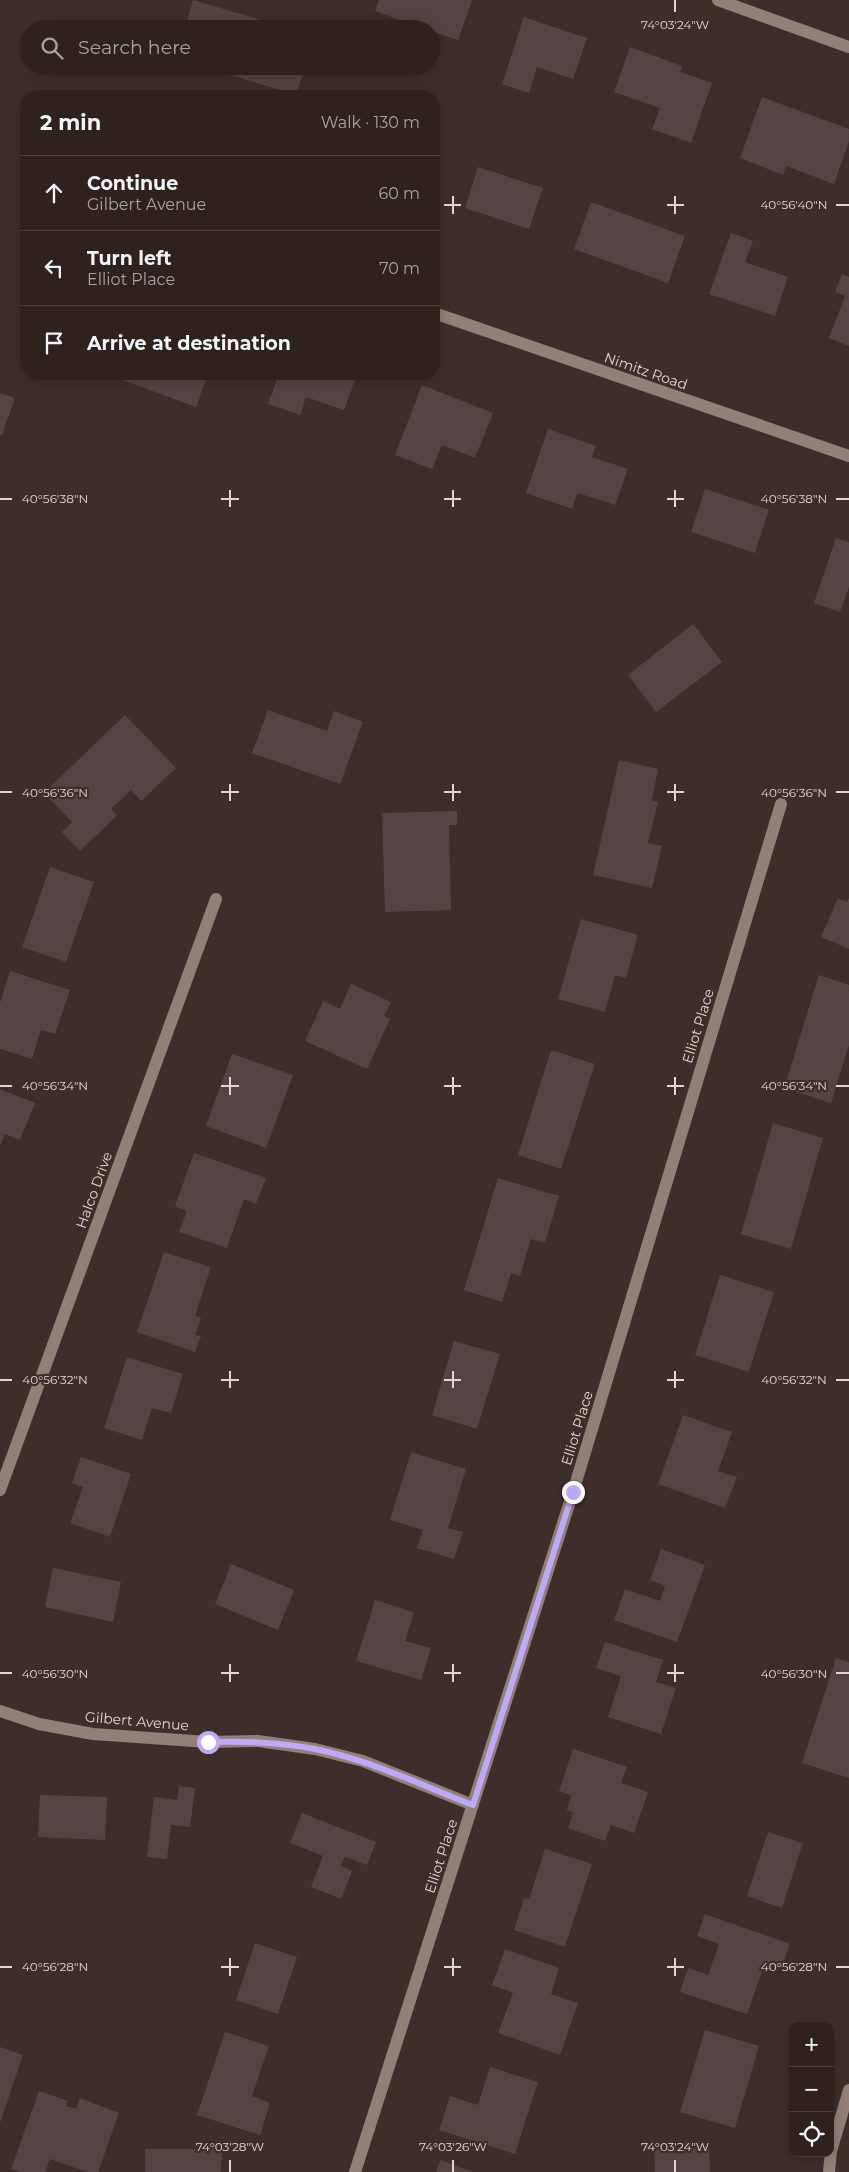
<!DOCTYPE html>
<html lang="en">
<head>
<meta charset="utf-8">
<style>
	:root { --surface:#2e221f; --page:#3a2f2c; --text:#f1f3f6; --muted:#a7a4a4; --line:#493f3d }
	body { margin:0; font-family:Montserrat,sans-serif; background:var(--page); color:var(--text) }
	.controls { position:absolute; right:15px; bottom:15px; display:grid; overflow:hidden; border-radius:10px; box-shadow:0 2px 12px #0003 }
	.controls button { width:45px; height:45px; display:grid; place-items:center; padding:0; border:0; border-bottom:1px solid var(--line); background:var(--surface); color:var(--text); font:25px sans-serif }
	.stop { position:absolute; width:15px; height:15px; margin:-11px; border:4px solid #bda9f5; border-radius:50%; background:#fff }
	.stop.end { background:#bda9f5; border-color:#fff; box-shadow:0 1px 5px #0008 }
	.list { margin:0; padding:0; list-style:none }
	h2 { display:flex; justify-content:space-between; align-items:center; height:65px; margin:0; padding:0 20px; font-size:21px }
	h2 small { font-size:16px; font-weight:400; color:var(--muted) }
	.list li { display:grid; grid-template-columns:32px 1fr auto; gap:15px; align-items:center; box-sizing:border-box; height:75px; padding:0 20px; border-top:1px solid var(--line) }
	.list b { display:block; font-size:19px; white-space:nowrap }
	.list p { margin:0; font-size:16px; white-space:nowrap; color:var(--muted) }
	.list em { font-size:16px; font-style:normal; color:var(--muted) }
	.icon { flex:none; width:28px; height:28px; fill:none; stroke:currentColor; stroke-width:2; stroke-linecap:round; stroke-linejoin:round }
	.map { position:relative; flex:none; width:849px; height:2172px; overflow:hidden }
	.search { position:absolute; background:var(--surface); box-shadow:0 2px 12px #0003; left:20px; top:20px; width:420px; height:55px; display:flex; align-items:center; gap:12px; box-sizing:border-box; padding:0 18px; border-radius:28px; color:var(--muted); font-size:19px }
	.panel { position:absolute; background:var(--surface); box-shadow:0 2px 12px #0003; left:20px; top:90px; width:420px; height:290px; border-radius:20px }
	.map>svg:first-child { display:block }
</style>
</head>
<body>
<div class="map">
<svg width="849" height="2172" viewBox="0 0 849 2172">
	<rect width="100%" height="100%" fill="#3e2e29"/>
	<g fill="#554343">
		<polygon points="193,0 288,28 288,29 185,29"/>
		<polygon points="379,0 472,0 458,40 431,31 431,29 425,29 375,11"/>
		<polygon points="524,17 587,38 573,79 537,67 529,93 502,84"/>
		<polygon points="630,47 682,66 680,72 712,83 691,143 652,129 660,108 614,92"/>
		<polygon points="202,66 305,66 296,95"/>
		<polygon points="101,90 120,96 98,96"/>
		<polygon points="762,97 849,129 849,141 834,184 786,166 783,175 740,158"/>
		<polygon points="478,167 543,188 529,229 465,208"/>
		<polygon points="591,202 685,236 668,283 574,249"/>
		<polygon points="731,233 753,241 745,262 788,277 775,316 709,294"/>
		<polygon points="842,274 849,277 849,346 829,338 845,296 835,292"/>
		<polygon points="106,374 208,374 196,407"/>
		<polygon points="279,374 357,374 344,410 306,397 300,415 268,404"/>
		<polygon points="422,385 493,413 475,458 442,445 432,469 395,455"/>
		<polygon points="0,393 15,398 2,435 0,434"/>
		<polygon points="548,429 596,446 592,457 628,469 615,505 578,493 572,509 526,493"/>
		<polygon points="705,489 769,510 755,553 691,532"/>
		<polygon points="836,538 849,542 849,587 840,612 814,603"/>
		<polygon points="693,624 722,662 656,712 628,675"/>
		<polygon points="268,710 327,731 334,711 363,722 340,784 252,753"/>
		<polygon points="125,715 176,768 141,801 131,790 111,809 117,815 80,851 62,832 72,822 44,793"/>
		<polygon points="619,760 658,769 652,800 658,802 648,843 662,846 652,888 593,875"/>
		<polygon points="457,811 457,825 449,825 451,910 385,912 382,813"/>
		<polygon points="50,867 94,882 66,962 22,947"/>
		<polygon points="838,898 847,902 849,898 849,949 821,937"/>
		<polygon points="581,919 638,935 626,978 615,975 605,1012 558,999"/>
		<polygon points="10,971 70,990 55,1034 41,1030 32,1059 0,1049 0,1003"/>
		<polygon points="819,975 849,985 849,1045 831,1103 784,1088"/>
		<polygon points="351,984 391,1002 384,1016 390,1019 367,1069 305,1041 323,1001 340,1009"/>
		<polygon points="551,1050 595,1064 561,1169 518,1155"/>
		<polygon points="232,1054 293,1075 266,1148 206,1126"/>
		<polygon points="0,1089 35,1103 20,1140 5,1134 0,1146"/>
		<polygon points="773,1123 823,1138 791,1249 741,1234"/>
		<polygon points="194,1153 266,1178 256,1204 244,1199 227,1248 179,1232 187,1211 175,1206"/>
		<polygon points="498,1178 559,1196 545,1243 531,1239 520,1276 511,1273 502,1302 464,1290"/>
		<polygon points="164,1252 211,1267 195,1316 201,1318 195,1335 201,1336 195,1352 137,1332"/>
		<polygon points="720,1275 774,1292 749,1372 695,1355"/>
		<polygon points="454,1341 500,1354 477,1429 432,1415"/>
		<polygon points="127,1357 183,1374 171,1413 152,1408 142,1440 104,1428"/>
		<polygon points="683,1415 732,1432 718,1471 737,1477 725,1508 658,1484"/>
		<polygon points="411,1452 466,1469 448,1528 463,1532 454,1559 417,1548 423,1530 390,1520"/>
		<polygon points="81,1457 131,1474 110,1537 70,1523 83,1487 72,1483"/>
		<polygon points="661,1549 705,1565 677,1642 614,1620 625,1589 660,1601 665,1586 650,1580"/>
		<polygon points="231,1564 294,1590 278,1630 215,1604"/>
		<polygon points="53,1568 121,1582 113,1622 45,1607"/>
		<polygon points="375,1600 414,1612 405,1641 431,1648 421,1680 356,1661"/>
		<polygon points="605,1642 663,1660 656,1682 676,1688 661,1734 608,1717 621,1676 596,1668"/>
		<polygon points="836,1658 849,1662 849,1778 802,1763"/>
		<polygon points="573,1749 627,1767 621,1783 648,1792 634,1833 611,1825 605,1841 568,1828 573,1813 567,1810 571,1795 559,1791"/>
		<polygon points="179,1786 195,1788 190,1827 171,1825 167,1859 147,1857 154,1797 177,1800"/>
		<polygon points="40,1795 107,1797 105,1840 38,1837"/>
		<polygon points="302,1813 376,1842 367,1865 345,1857 341,1866 352,1871 341,1899 311,1887 323,1856 290,1843"/>
		<polygon points="768,1832 803,1843 782,1908 747,1896"/>
		<polygon points="545,1849 592,1864 565,1947 514,1930 524,1898 529,1899"/>
		<polygon points="705,1914 790,1944 781,1969 765,1963 747,2014 680,1992 688,1968 708,1975 719,1944 697,1936"/>
		<polygon points="255,1943 297,1957 278,2014 236,2000"/>
		<polygon points="505,1949 559,1968 551,1994 578,2003 560,2055 498,2033 513,1993 492,1985"/>
		<polygon points="705,2030 759,2046 735,2128 680,2112"/>
		<polygon points="225,2032 269,2046 252,2096 270,2103 260,2135 197,2115"/>
		<polygon points="0,2047 23,2055 0,2123"/>
		<polygon points="490,2067 538,2082 515,2154 439,2130 450,2096 478,2105"/>
		<polygon points="39,2091 68,2101 66,2106 76,2109 80,2098 119,2113 98,2172 87,2172 50,2159 45,2172 20,2172 11,2169"/>
		<polygon points="709,2141 710,2172 655,2172 654,2143"/>
		<polygon points="145,2149 222,2149 221,2172 145,2172"/>
		<polygon points="440,2160 473,2172 436,2172"/>
	</g>
	<g fill="none" stroke-linecap="round" stroke-linejoin="round">
		<g stroke="#927f79" stroke-width="12">
			<polyline points="718,0 849,47"/>
			<polyline points="434,313 849,456"/>
			<polyline points="0,1490 216,899"/>
			<polyline points="0,1711 39,1724 93,1734 208,1742 258,1741 315,1749 363,1761 473,1805"/>
			<polyline points="355,2172 573,1492 781,804"/>
			<polyline points="829,2172 831,2151 849,2090"/>
		</g>
	</g>
	<g fill="none" stroke-linecap="round" stroke-linejoin="round">
		<path stroke="#bda9f5" stroke-width="6" d="M208 1742C244 1741 280 1742 315 1749 370 1760 421 1785 473 1805L573 1492"/>
	</g>
	<path fill="none" stroke="#e0d5d2" stroke-width="2" d="M675 0V12M453 196V214M675 196V214M444 205H461M667 205H684M836 205H849M230 490V507M453 490V507M675 490V507M0 499H12M221 499H239M444 499H461M667 499H684M836 499H849M230 784V801M453 784V801M675 784V801M0 792H12M221 792H239M444 792H461M667 792H684M836 792H849M230 1077V1095M453 1077V1095M675 1077V1095M0 1086H12M221 1086H239M444 1086H461M667 1086H684M836 1086H849M230 1371V1388M453 1371V1388M675 1371V1388M0 1380H12M221 1380H239M444 1380H461M667 1380H684M836 1380H849M230 1664V1682M453 1664V1682M675 1664V1682M0 1673H12M221 1673H239M444 1673H461M667 1673H684M836 1673H849M230 1958V1976M453 1958V1976M675 1958V1976M0 1967H12M221 1967H239M444 1967H461M667 1967H684M836 1967H849M230 2160V2172M453 2160V2172M675 2160V2172"/>
	<g text-anchor="middle" stroke-width="4.5" stroke-linejoin="round" paint-order="stroke">
		<g font-size="14" fill="#e0d5d2" stroke="#3e2e29">
			<text transform="translate(646 371) rotate(19)" y="5">Nimitz Road</text>
			<text transform="translate(698 1026) rotate(-73)" y="5">Elliot Place</text>
			<text transform="translate(94 1190) rotate(-70)" y="5">Halco Drive</text>
			<text transform="translate(577 1428) rotate(-73)" y="5">Elliot Place</text>
			<text transform="translate(137 1721) rotate(5)" y="5">Gilbert Avenue</text>
			<text transform="translate(441 1856) rotate(-72)" y="5">Elliot Place</text>
		</g>
	</g>
	<g font-size="12" text-anchor="middle" fill="#e0d5d2" stroke="#3e2e29" stroke-width="4.5" stroke-linejoin="round" paint-order="stroke">
		<text x="675" y="29">74°03'24"W</text>
		<text x="794" y="209">40°56'40"N</text>
		<text x="55" y="503">40°56'38"N</text>
		<text x="794" y="503">40°56'38"N</text>
		<text x="55" y="797">40°56'36"N</text>
		<text x="794" y="797">40°56'36"N</text>
		<text x="55" y="1090">40°56'34"N</text>
		<text x="794" y="1090">40°56'34"N</text>
		<text x="55" y="1384">40°56'32"N</text>
		<text x="794" y="1384">40°56'32"N</text>
		<text x="55" y="1678">40°56'30"N</text>
		<text x="794" y="1678">40°56'30"N</text>
		<text x="55" y="1971">40°56'28"N</text>
		<text x="794" y="1971">40°56'28"N</text>
		<text x="230" y="2151">74°03'28"W</text>
		<text x="453" y="2151">74°03'26"W</text>
		<text x="675" y="2151">74°03'24"W</text>
	</g>
</svg>
<div class="controls">
<button>+</button>
<button>−</button>
<button><svg class="icon" aria-label="locate" viewBox="0 0 24 24"><circle cx="12" cy="12" r="6"/><path d="M12 2v4M12 18v4M2 12h4M18 12h4"/></svg></button>
</div>
<div class="stop" style="left:208px;top:1742px"></div>
<div class="stop end" style="left:573px;top:1492px"></div>
<div class="search"><svg class="icon" aria-label="search" viewBox="0 0 24 24"><circle cx="10" cy="10" r="6"/><path d="M15 15l6 6"/></svg>Search here</div>
<section class="panel">
<h2>2 min<small>Walk · 130 m</small></h2>
<ul class="list">
<li><svg class="icon" aria-label="ahead" viewBox="0 0 24 24"><path d="M12 20V5M6 11l6-6 6 6"/></svg><div><b>Continue</b><p>Gilbert Avenue</p></div><em>60 m</em></li>
<li><svg class="icon" aria-label="left" viewBox="0 0 24 24"><path d="M17 20v-9H6M10 6l-5 5 5 5"/></svg><div><b>Turn left</b><p>Elliot Place</p></div><em>70 m</em></li>
<li><svg class="icon" aria-label="arrive" viewBox="0 0 24 24"><path d="M6 21V4h12l-3 4 3 4H6"/></svg><div><b>Arrive at destination</b></div></li>
</ul>
</section>
</div>
</body>
</html>
